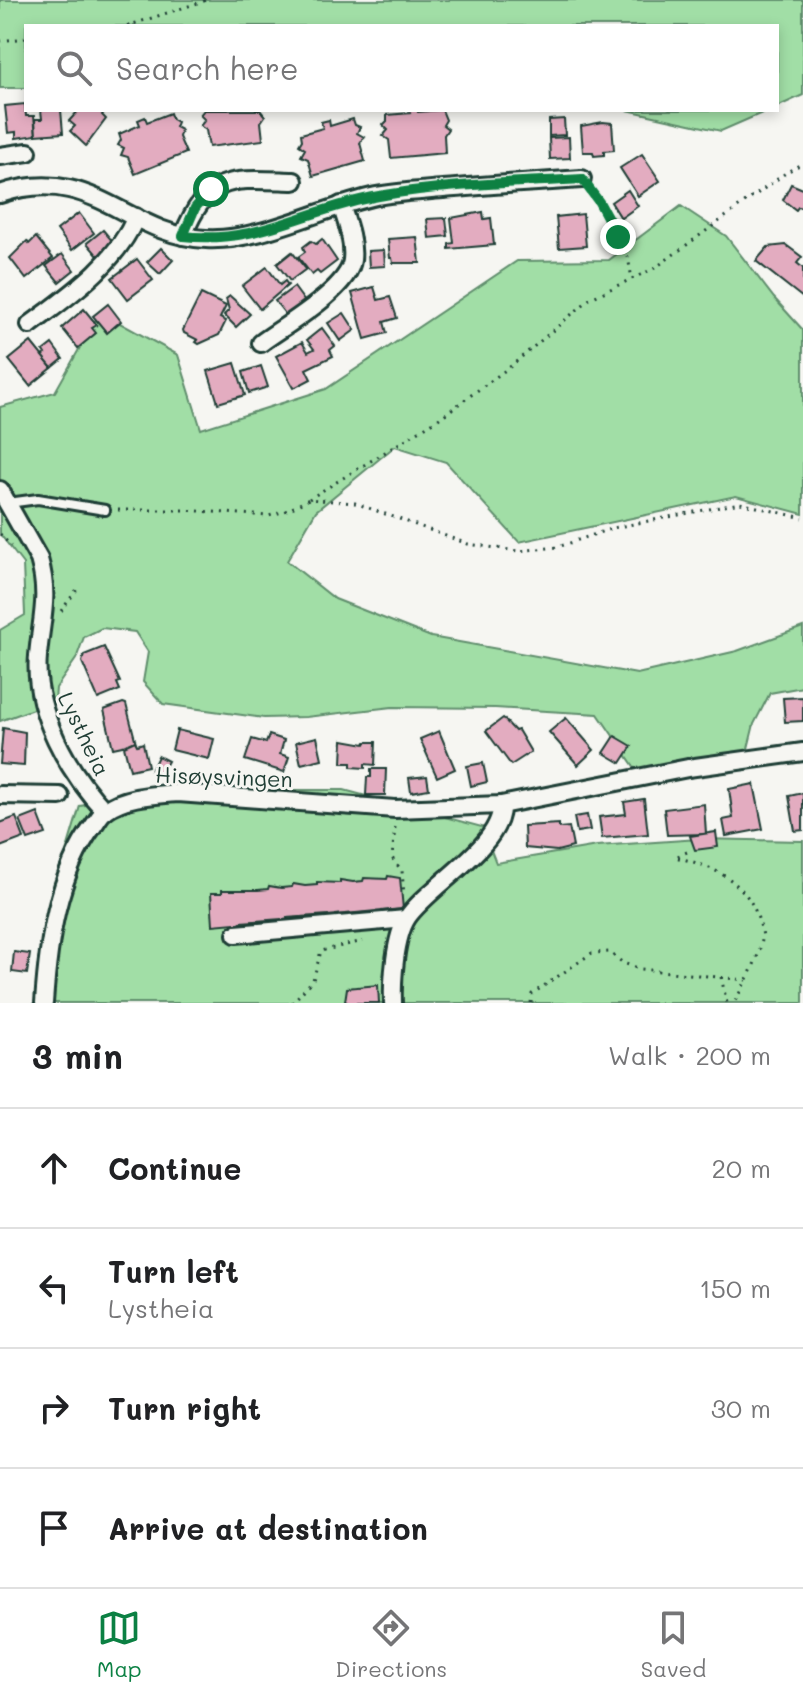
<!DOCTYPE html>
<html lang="en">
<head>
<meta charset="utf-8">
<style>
	:root { --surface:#fff; --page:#f6f6f6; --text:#202124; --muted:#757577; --line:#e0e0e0; --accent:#0b8043 }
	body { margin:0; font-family:Mali,sans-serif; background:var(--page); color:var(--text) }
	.stop { position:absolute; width:24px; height:24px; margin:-18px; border:6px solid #0b8043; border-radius:50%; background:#fff }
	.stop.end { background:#0b8043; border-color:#fff; box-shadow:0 2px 8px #0008 }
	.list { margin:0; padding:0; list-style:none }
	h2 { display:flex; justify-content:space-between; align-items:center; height:104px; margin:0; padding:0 32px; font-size:34px }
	h2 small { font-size:26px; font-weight:400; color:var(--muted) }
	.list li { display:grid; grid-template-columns:52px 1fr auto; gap:24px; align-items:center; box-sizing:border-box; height:120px; padding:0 32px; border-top:2px solid var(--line) }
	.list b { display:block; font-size:30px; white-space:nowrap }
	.list p { margin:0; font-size:26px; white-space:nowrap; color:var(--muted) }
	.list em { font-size:26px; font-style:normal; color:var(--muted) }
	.icon { flex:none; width:44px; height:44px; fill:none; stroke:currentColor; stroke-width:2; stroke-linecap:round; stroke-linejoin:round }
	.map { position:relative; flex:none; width:803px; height:1003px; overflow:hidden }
	.search { position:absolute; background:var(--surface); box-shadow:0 4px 12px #0003; left:24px; right:24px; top:24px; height:88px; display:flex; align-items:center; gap:20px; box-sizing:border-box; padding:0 28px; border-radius:0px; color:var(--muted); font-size:30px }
	.sheet { height:584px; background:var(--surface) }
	nav { display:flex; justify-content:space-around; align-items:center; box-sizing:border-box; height:112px; border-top:2px solid var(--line); background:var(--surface); font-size:22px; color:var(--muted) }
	nav a { display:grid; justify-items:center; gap:4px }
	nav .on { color:var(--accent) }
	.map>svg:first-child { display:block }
</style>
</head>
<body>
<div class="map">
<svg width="803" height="1003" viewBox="0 0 803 1003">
	<rect width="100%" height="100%" fill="#f6f6f2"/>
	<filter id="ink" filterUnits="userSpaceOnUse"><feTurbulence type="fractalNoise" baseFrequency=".0125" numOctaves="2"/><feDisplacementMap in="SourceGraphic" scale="16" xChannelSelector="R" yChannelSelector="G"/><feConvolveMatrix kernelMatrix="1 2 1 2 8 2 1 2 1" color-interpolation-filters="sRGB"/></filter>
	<g filter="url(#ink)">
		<g fill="#a1dea6" stroke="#608e6d" stroke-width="2">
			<polygon points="0,0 803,0 803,95 777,107 777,26 26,26 26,88 0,88"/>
			<polygon points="627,110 769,110 721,131"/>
			<polygon points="681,206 726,236 774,298 803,330 803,514 736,496 519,542 446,462 395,446 316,511 287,561 335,599 431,637 637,674 737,651 803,627 803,687 770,693 754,724 745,761 644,781 598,714 495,708 392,707 306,717 264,718 163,704 143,682 148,652 135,632 102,628 84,637 76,659 56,688 55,701 0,721 0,630 25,615 23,564 0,534 0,407 55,392 100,312 178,355 201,429 326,389 517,261 609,260"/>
			<polygon points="173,790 344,790 482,827 496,863 597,846 699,839 803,841 803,1003 36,1003 50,906 80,806"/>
		</g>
		<g fill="#e3acc0" stroke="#1f3d34" stroke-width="2">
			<polygon points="25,104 26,116 34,116 36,135 16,138 16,132 8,133 5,106"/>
			<polygon points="41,110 61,110 63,133 36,135 35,119 42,119"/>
			<polygon points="79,110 106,110 102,115 106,119 86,146 70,131 75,126 69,121"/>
			<polygon points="260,110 265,116 261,122 263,140 209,147 206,130 200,126 205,120 200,115 204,110"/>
			<polygon points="409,110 418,110 418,112 442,110 446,120 443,125 448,129 444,135 445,153 391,158 389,140 383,136 388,130 383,125 387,121 387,115 410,113"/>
			<polygon points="170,113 172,119 177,122 175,127 181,130 179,137 186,153 135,174 128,157 121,155 124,148 118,145 121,140 119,134 140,125 138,120 145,117 147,122"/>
			<polygon points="353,119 355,125 360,127 357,133 364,137 360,143 365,161 313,176 308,159 301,156 305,149 299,145 302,140 301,134 323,128 321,122 329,120 330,126"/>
			<polygon points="564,119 565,135 549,136 549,120"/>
			<polygon points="603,122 612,123 614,150 604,151 604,155 594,156 593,152 583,152 581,126"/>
			<polygon points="569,137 570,158 550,159 549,138"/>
			<polygon points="642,154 660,181 638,196 620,168"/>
			<polygon points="791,184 803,189 803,208 798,207 796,210 783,200"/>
			<polygon points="628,190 638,206 621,218 611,202"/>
			<polygon points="483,212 484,219 491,218 494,245 449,249 449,244 454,243 451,218"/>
			<polygon points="79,213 94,233 72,250 57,230"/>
			<polygon points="583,214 586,246 559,248 556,217"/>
			<polygon points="446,218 448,236 429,238 427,219"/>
			<polygon points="103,230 114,243 98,256 87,243"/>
			<polygon points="36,237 53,258 26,279 10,258 27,241 29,244"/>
			<polygon points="417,237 420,263 393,263 392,258 390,258 388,239"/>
			<polygon points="322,239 337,261 320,274 317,271 312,275 298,257 305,252 303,247 311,241 316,244"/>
			<polygon points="786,245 802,257 797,263 803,268 803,298 756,261 768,247"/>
			<polygon points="161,248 173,260 160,274 147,262"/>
			<polygon points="384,250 385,266 369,267 368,251"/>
			<polygon points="292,252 306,269 290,281 277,264"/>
			<polygon points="62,254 74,270 59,282 46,266"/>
			<polygon points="137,259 153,280 128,299 112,278"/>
			<polygon points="267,267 280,285 285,281 288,285 260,309 242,286"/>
			<polygon points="294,287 305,302 287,316 275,301"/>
			<polygon points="374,287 378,300 390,297 397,318 384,322 387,333 365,339 352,293"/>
			<polygon points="201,294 226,306 220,318 226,321 219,335 199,344 196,342 198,340 184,333 183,330"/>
			<polygon points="230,296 250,314 236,327 224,315 229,310 226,299"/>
			<polygon points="108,304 121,321 107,333 93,316"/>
			<polygon points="84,309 97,325 92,328 96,333 78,348 62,328"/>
			<polygon points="344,313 355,330 340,341 328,323"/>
			<polygon points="322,328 335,346 330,350 333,356 306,369 311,379 294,388 276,356 302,342 308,352 314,349 307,340"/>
			<polygon points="31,342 52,368 30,386 9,360"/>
			<polygon points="52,344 63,359 52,368 42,356 45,354 43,351"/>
			<polygon points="235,363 245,395 218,403 208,371"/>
			<polygon points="261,366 268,387 249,393 243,372"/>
			<polygon points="104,647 120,682 117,683 120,690 98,699 82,662 84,655"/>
			<polygon points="803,697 803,721 785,722 783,698"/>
			<polygon points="123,703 126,704 136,743 113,748 104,710"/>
			<polygon points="503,718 515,731 518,730 531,752 511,765 486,731"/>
			<polygon points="566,718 594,750 578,765 549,732"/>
			<polygon points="3,728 25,732 24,766 0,764"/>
			<polygon points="177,730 214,739 209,759 172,750"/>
			<polygon points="439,731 455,769 437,777 420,739"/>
			<polygon points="269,735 284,740 280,754 289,757 284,772 245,760 252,739 266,743"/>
			<polygon points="615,736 632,746 621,763 604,753"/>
			<polygon points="317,737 322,759 301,764 296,742"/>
			<polygon points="343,740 365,744 366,742 376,742 375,765 365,764 365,768 351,767 351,763 342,763"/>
			<polygon points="135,741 137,745 143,743 148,766 130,770 124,746"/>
			<polygon points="158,756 168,761 160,776 151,771"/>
			<polygon points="483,763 487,782 471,786 467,766"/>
			<polygon points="371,769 386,769 385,795 366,795 367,777 371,777"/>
			<polygon points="427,776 429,789 411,792 409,778"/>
			<polygon points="754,784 763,829 726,836 723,820 733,818 729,789"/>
			<polygon points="803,793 803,830 795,831 789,796"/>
			<polygon points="644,799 648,834 602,838 599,817 626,814 624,802"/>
			<polygon points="704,804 706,834 667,835 664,809"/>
			<polygon points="38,813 46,834 28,840 20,820"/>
			<polygon points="587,815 590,830 577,832 574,817"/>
			<polygon points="16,817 24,838 0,847 0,823"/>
			<polygon points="559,824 559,828 569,827 573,847 557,851 525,848 524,826"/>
			<polygon points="716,832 718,847 695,850 690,836"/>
			<polygon points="388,876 400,878 403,909 382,911 383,914 375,915 375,911 336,915 336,918 329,919 328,915 287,918 288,922 281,923 281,919 241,922 241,926 234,927 234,923 213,925 211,893 222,893 222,890 258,890 268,889 269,886 281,888 292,887 293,884 305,886 317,885 317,882 340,883 340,880 353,882 363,881 364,878 387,879"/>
			<polygon points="14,952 30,954 27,974 12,972"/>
			<polygon points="378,985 379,1003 348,1003 345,1001 347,988"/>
		</g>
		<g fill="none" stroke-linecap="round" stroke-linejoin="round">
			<g stroke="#1f3d34" stroke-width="14">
				<polyline id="lane" points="8,503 38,499 105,510"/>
			</g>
			<g stroke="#1f3d34" stroke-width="22">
				<g id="street">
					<polyline points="0,156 28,152"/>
					<path d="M0 194C93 163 125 235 206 239 260 242 323 207 376 196 398 192 421 191 443 189 489 185 535 182 582 179"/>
					<path d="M183 236C208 173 232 179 294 181"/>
					<path d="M30 325C70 295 116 264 136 217"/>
					<path d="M261 343C284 326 349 289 352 260 354 241 347 223 341 205"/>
					<path d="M0 490 39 559C50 597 41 619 38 656 33 711 69 773 105 811"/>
					<polyline points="0,795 60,796"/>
					<polyline points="236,934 406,919"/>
					<path d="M44 1003C48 944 57 874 94 825 97 821 101 813 106 810 125 796 155 795 178 793L395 809 501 805 688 768 803 752"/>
					<path d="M393 1003C392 980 395 937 407 918 428 886 504 845 501 805"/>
				</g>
			</g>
			<g stroke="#1f3d34" stroke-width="3" stroke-dasharray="2 6" stroke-linecap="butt">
				<polyline points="127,26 207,0"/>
				<polyline points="0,41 26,38"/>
				<polyline points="592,193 628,257 632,279"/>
				<polyline points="309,499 437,420 511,366 591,298 655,268 787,172 803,163"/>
				<polyline points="118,510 184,510 269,516 288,510 309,499 355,503 468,544 518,551 558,547 613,528 740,503 803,518"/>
				<polyline points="0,534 11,546"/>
				<polyline points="61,611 78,588"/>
				<polyline points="395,827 392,858 402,871 404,895"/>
				<path d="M687 852 675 857C713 866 748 881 759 922 761 928 764 934 762 940 758 962 744 984 734 1003"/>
				<polyline points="721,977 727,1003"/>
				<polyline points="292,1003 313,980 321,951 363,941"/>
				<polyline points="531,1003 532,994 592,953 609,952 623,963 641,969 746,980"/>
			</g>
			<use href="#lane" stroke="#f6f6f2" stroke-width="8"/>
			<use href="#street" stroke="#f6f6f2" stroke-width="16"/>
		</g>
	</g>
	<g fill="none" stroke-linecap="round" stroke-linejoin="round" filter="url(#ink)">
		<path stroke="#0b8043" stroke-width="10" d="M211 189 195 208 183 236C259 245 308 208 379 196 446 184 515 183 582 179L599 202 618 237"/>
	</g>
	<g text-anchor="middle" stroke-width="6" stroke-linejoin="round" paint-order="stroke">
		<g font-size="22" fill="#1f3d34" stroke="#f6f6f2">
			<text transform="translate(84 734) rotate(64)" y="8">Lystheia</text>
			<text transform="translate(224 777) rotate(2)" y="8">Hisøysvingen</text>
		</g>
	</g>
</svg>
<div class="stop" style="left:211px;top:189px"></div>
<div class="stop end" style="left:618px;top:237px"></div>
<div class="search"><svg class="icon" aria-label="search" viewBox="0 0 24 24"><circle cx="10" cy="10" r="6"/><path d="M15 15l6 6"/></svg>Search here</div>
</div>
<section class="sheet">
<h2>3 min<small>Walk · 200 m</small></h2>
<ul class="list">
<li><svg class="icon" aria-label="ahead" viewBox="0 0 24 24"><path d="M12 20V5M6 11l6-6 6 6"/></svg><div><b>Continue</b></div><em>20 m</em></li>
<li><svg class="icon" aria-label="left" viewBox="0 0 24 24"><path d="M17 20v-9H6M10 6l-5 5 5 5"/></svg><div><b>Turn left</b><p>Lystheia</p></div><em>150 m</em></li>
<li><svg class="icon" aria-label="right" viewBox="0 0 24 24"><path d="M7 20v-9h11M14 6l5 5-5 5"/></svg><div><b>Turn right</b></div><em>30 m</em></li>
<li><svg class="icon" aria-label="arrive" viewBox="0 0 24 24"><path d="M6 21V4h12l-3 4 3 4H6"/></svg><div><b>Arrive at destination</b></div></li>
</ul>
</section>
<nav>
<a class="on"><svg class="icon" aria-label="map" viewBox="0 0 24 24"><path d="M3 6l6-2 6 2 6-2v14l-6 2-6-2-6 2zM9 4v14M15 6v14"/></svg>Map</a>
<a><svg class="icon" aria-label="directions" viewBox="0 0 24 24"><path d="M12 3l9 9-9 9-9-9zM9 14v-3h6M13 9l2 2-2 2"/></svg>Directions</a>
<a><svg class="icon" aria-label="saved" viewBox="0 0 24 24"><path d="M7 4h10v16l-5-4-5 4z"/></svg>Saved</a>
</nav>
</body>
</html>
